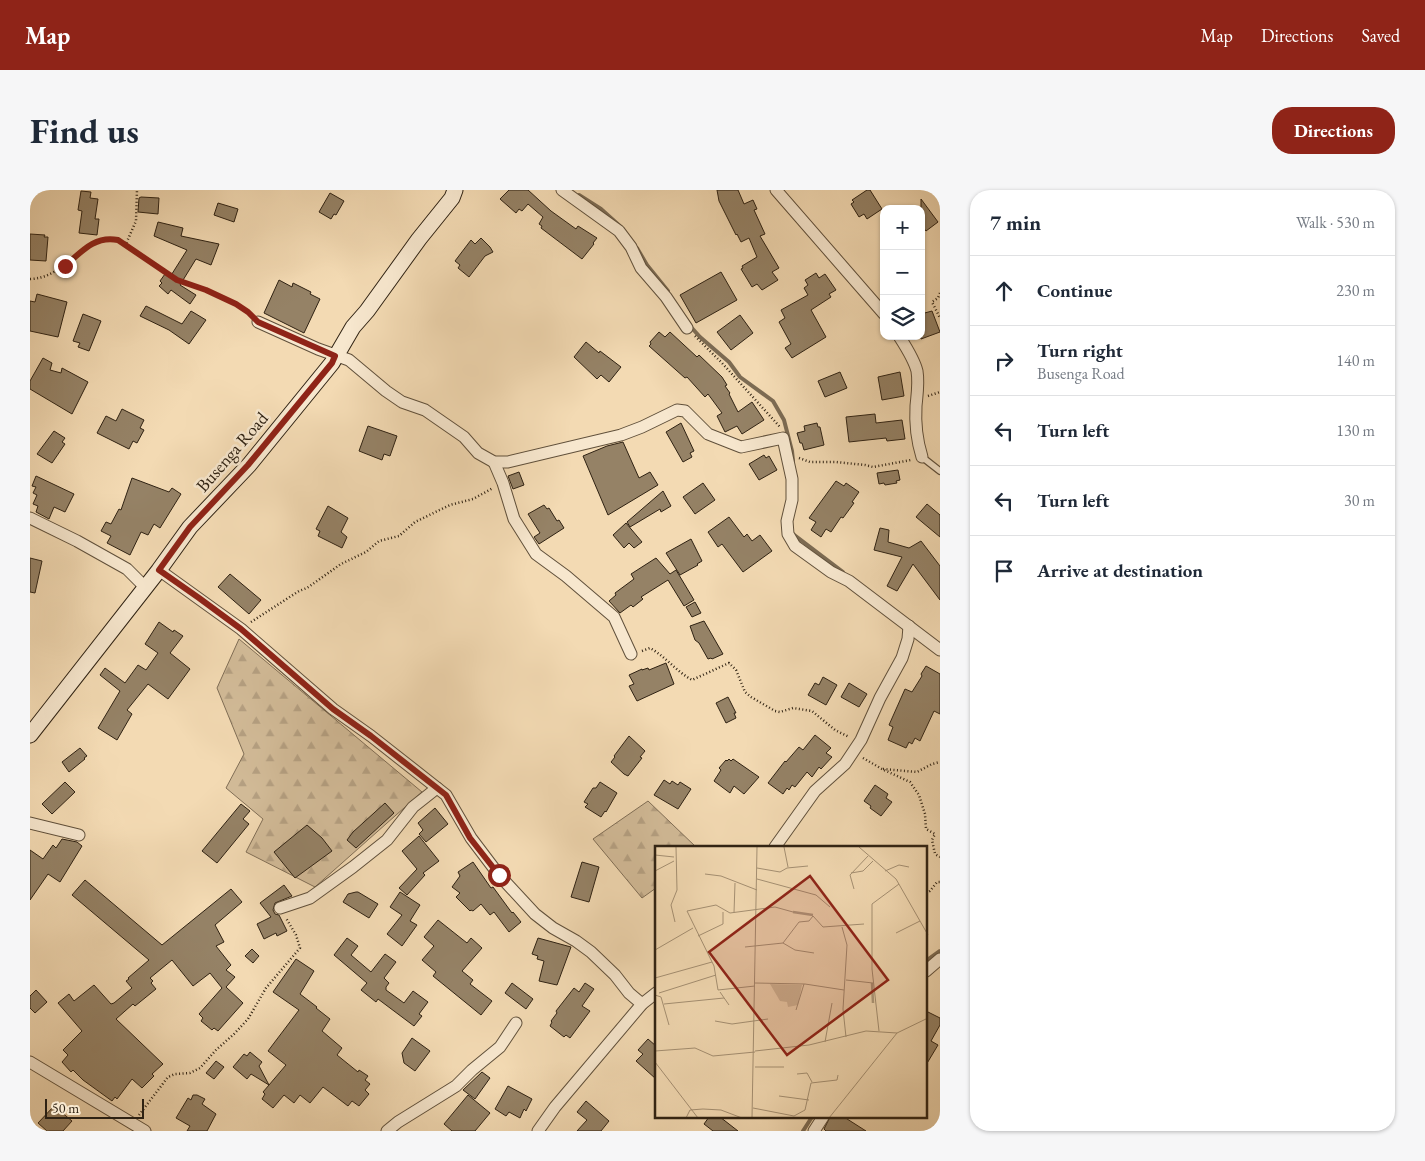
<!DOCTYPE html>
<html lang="en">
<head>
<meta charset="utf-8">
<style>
	:root { --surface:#fff; --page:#f6f6f7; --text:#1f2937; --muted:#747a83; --line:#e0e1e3; --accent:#8f2418 }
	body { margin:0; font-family:"EB Garamond",serif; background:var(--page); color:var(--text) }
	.controls { position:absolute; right:15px; top:15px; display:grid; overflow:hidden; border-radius:10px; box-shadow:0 1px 4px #0004 }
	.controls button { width:45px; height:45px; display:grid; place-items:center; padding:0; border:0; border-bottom:1px solid var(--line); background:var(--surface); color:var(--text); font:25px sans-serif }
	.scale { position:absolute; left:15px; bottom:12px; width:99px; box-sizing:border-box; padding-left:5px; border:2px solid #2f2213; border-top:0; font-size:14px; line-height:18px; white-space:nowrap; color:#2f2213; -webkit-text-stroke:4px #f7e7ce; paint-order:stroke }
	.stop { position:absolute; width:15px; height:15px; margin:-11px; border:4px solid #8f2418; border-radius:50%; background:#fff }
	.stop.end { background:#8f2418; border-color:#fff; box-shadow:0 1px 5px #0008 }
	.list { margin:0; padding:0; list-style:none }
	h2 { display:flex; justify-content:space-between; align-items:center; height:65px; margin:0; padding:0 20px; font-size:21px }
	h2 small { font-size:16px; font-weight:400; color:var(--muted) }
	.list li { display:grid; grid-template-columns:32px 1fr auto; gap:15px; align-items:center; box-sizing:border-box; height:70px; padding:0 20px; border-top:1px solid var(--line) }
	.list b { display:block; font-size:19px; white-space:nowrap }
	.list p { margin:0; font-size:16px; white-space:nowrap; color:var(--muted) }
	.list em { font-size:16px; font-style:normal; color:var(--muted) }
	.icon { flex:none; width:28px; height:28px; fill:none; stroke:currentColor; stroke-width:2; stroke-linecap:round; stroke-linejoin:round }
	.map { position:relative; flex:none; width:910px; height:941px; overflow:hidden; border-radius:20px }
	header { display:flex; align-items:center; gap:30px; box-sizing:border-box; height:70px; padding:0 25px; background:var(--accent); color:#fff }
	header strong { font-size:24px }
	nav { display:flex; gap:28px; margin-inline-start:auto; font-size:18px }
	.intro { display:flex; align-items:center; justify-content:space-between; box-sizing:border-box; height:120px; padding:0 30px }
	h1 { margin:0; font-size:35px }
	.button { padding:12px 22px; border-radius:20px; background:var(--accent); color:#fff; font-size:18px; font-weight:700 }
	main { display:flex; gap:30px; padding:0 30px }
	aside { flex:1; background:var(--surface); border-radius:20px; box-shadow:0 1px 4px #0004 }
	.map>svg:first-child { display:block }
</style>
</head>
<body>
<header>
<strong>Map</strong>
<nav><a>Map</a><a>Directions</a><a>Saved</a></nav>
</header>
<div class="intro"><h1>Find us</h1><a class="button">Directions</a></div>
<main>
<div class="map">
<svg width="910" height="941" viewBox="0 0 910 941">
	<defs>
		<pattern id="forest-firs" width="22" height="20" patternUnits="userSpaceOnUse" patternTransform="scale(1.25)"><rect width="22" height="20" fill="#d2bb98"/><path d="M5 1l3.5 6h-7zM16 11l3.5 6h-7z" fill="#b5a082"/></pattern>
	</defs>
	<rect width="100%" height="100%" fill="#f3dab3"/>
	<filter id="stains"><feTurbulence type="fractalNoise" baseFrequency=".004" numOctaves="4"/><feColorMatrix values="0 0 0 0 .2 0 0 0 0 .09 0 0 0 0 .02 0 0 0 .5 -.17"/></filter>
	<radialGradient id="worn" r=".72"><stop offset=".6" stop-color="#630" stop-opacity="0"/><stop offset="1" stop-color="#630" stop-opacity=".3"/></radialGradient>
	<g fill="url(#forest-firs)" stroke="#806e56">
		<polygon points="209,449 392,602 285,697 216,662 233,629 196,598 214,564 187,498"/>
		<polygon points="618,611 666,657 626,657 626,698 612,708 563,649"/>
	</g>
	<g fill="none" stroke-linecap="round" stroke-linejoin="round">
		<g stroke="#7c6b53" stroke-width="4">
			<polyline points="549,5 571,19 591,37"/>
			<polyline points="607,58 617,75 638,101"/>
			<polyline points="661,137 670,147 699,172 710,187 743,211 754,230 762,261 763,271"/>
			<polyline points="763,344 813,382"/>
			<polyline points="896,771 910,761"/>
			<polyline points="773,941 782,927"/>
		</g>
	</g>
	<g fill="#958266" stroke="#2f2213">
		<polygon points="479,0 498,0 521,21 546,39 548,36 567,48 563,53 564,54 552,69 511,38 512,36 509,34 513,27 498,14 492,21 489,19 486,23 470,9"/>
		<polygon points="687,0 708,0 714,14 723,10 727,19 724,20 735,44 730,46 749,78 742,82 748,90 732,100 727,94 722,97 711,79 713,78 712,76 727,67 719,48 711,52 707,44 706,45 689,11"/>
		<polygon points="837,0 840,0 852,19 837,29 834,24 829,27 821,14 824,12 822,10"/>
		<polygon points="51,1 61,2 60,8 68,9 65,29 69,29 67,45 49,43 52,21 48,20"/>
		<polygon points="300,3 314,11 306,25 304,24 301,29 289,22"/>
		<polygon points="111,7 129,8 128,24 108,22 109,8"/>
		<polygon points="891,9 908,32 896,41 891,35"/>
		<polygon points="188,13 208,19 204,32 184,25"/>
		<polygon points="128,32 153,38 151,46 189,54 181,75 166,69 150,95 166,105 160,114 141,100 138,104 129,96 132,93 130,91 135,84 140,87 157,60 124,46"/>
		<polygon points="0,44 15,45 14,47 18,47 16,71 0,70"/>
		<polygon points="451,48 460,57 463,62 455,66 439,87 428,78 430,75 425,71 441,50 445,54"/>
		<polygon points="691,82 707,110 666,133 650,105"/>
		<polygon points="786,83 789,88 795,84 806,100 799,104 801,107 781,120 796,147 762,168 755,158 761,154 749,132 755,128 751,120 778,105 774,98 778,95 775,90"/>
		<polygon points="249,90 262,97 263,93 281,102 280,104 290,109 274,143 234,123"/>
		<polygon points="7,104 37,112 28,147 0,141 0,111 5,112"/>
		<polygon points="116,116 152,134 161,121 176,130 159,154 139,140 110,126"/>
		<polygon points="902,121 910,142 891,149 891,124"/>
		<polygon points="53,124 71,131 59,161 48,157 50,153 43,151"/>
		<polygon points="710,125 723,143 701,160 687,142"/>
		<polygon points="629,142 635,147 640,142 667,167 669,165 692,187 697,195 695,196 700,203 699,204 708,222 722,212 734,230 712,244 707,236 695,242 687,226 692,223 678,204 675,207 657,187 655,188 619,156 621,154 620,152"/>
		<polygon points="556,152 569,163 570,161 591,177 579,192 571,185 567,189 544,167"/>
		<polygon points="13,168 22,173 20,180 31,183 32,178 58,192 42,224 0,199 0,191"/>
		<polygon points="810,182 817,198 795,207 788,191"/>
		<polygon points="870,182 874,206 852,210 848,187"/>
		<polygon points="92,219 114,230 110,238 114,240 107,253 103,251 99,259 67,243 76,226 86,231"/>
		<polygon points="845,224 846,233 872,230 875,249 857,251 856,248 819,252 816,227"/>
		<polygon points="651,233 664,261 660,263 662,267 653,272 636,242"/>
		<polygon points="787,233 788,237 790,237 794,255 774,260 772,253 770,253 767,243 775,241 774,236"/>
		<polygon points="338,236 367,246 360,266 354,264 352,270 329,261"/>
		<polygon points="24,241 35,248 32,252 35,254 22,273 7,264"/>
		<polygon points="593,252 609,288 620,282 628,295 578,325 553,266 577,256"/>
		<polygon points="734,265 736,268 739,266 747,280 729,290 719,274"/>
		<polygon points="868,280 870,290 866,291 867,293 855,295 854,293 849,294 847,283"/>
		<polygon points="489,282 494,295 483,299 478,286"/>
		<polygon points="6,286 44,304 35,322 24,317 19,329 6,322 8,316 3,314 7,305 3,303 6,297 2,296"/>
		<polygon points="102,288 139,302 142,298 151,304 130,338 124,334 118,345 111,342 100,365 77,353 81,346 71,341 76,332 81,334 89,319 91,320"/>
		<polygon points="806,291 814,296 816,293 829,302 822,312 824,313 813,328 811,327 801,342 796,339 791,347 781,340 786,332 779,328"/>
		<polygon points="673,293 685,310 665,324 653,307"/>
		<polygon points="633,301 641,316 631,322 630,319 600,337 597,332"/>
		<polygon points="897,314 910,325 910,347 886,327"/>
		<polygon points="514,315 517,319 519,318 527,331 529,330 534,338 509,354 504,347 510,343 498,324"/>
		<polygon points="298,316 318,328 311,342 317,347 312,358 288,346 290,341 286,339"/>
		<polygon points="699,327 714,347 717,344 722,351 730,345 742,361 713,382 692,354 688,357 678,342"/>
		<polygon points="596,333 612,352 604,358 599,353 594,358 583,345"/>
		<polygon points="850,338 859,340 858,352 879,358 891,351 910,376 910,410 883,374 867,401 857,396 872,367 844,360"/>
		<polygon points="661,349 672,371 667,374 668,375 650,385 636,363"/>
		<polygon points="0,368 12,371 5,403 0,402"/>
		<polygon points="626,368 640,384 646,380 664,410 654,416 638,390 611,407 613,409 603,417 601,415 590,423 579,411 586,405 585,403 604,389 601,384"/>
		<polygon points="200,384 231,410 219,424 188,397"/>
		<polygon points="665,412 671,423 662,427 656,417"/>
		<polygon points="674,431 693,464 682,469 681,468 678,469 669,453 665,450 660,436"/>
		<polygon points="129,432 143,442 144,440 153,446 140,463 160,479 138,509 118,494 97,520 102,524 87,550 68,538 90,501 70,485 75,478 95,493 108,475 116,480 128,463 115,454"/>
		<polygon points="636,473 644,494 607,511 599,496 604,494 599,485 612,479 612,480 618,478 619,480"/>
		<polygon points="896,476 910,484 910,524 904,521 890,551 885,548 882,554 879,552 876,558 858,550 863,537 859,535 875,499 882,502 892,486 891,484"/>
		<polygon points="793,487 807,495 796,515 778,505 785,493 789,495"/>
		<polygon points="819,493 837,504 829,517 811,507"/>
		<polygon points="698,507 706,523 704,523 706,528 696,533 686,513"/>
		<polygon points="785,545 801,558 796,563 802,567 791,579 789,577 782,587 777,582 765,597 762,595 759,600 757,598 753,604 738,593 755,571 756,572 769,557 773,560"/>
		<polygon points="599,546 615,561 610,567 612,568 598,586 594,584 581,572 585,567 584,566"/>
		<polygon points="50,558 57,566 54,568 55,569 39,582 32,572"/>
		<polygon points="699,569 701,571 703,569 729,587 714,604 704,596 700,603 684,591 691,580 689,578 696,570 697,571"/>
		<polygon points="634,590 640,594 642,591 648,595 650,592 661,599 648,619 624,605"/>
		<polygon points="35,592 45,602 22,624 12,614"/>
		<polygon points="570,592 587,603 576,622 575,621 571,627 555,617 558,614 554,612 563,598 566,598"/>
		<polygon points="845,595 858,604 856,608 862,612 851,626 840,618 841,616 834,611"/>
		<polygon points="355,613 364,623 326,658 317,650 323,642"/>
		<polygon points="211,614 220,621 213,629 219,634 187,673 172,661"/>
		<polygon points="405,618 418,634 396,652 389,644 393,640 388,633"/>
		<polygon points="277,635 292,648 302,661 265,688 244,662"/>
		<polygon points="389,646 409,671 393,683 395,685 377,705 369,698 387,679 372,661"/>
		<polygon points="32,649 47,652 52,656 30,692 18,684 0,710 0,660 13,669 23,655 26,658"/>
		<polygon points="443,672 461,698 463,697 482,723 483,722 491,732 479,742 464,722 460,725 451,714 443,721 441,720 440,721 426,707 430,703 422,697 430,686 428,682"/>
		<polygon points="552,672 569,677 559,712 541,707"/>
		<polygon points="55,690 132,755 201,699 212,712 185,735 194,752 186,756 201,775 196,780 205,787 196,797 213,813 188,841 184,838 182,840 171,831 173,828 169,824 192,798 180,783 163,796 142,770 120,788 123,791 121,793 126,799 105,816 103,814 86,829 133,874 122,884 124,886 112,898 102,889 87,909 85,907 82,911 53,890 43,880 41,882 32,872 38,865 33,860 52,841 28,813 39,804 44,811 64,795 81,814 84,813 102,798 96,791 99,789 98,788 119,770 42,705"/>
		<polygon points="254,695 262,706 245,713 243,720 245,724 249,725 257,741 247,746 246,743 234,749 227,734 241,727 230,713"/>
		<polygon points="326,702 328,702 348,714 339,728 313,712 318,704"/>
		<polygon points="370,702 390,715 380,731 387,735 372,756 357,744 372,725 360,717"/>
		<polygon points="408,730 437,753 441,748 452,758 432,781 443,790 440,794 462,811 451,825 403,786 406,782 392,770 404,756 394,747"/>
		<polygon points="317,748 328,756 321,765 341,782 355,764 366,772 354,788 359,793 356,797 356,800 374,813 383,801 398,812 389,824 392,826 384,836 348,809 346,812 331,800 337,793 304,765"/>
		<polygon points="508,748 541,757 527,795 509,791 514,771 507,769 508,766 502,764"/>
		<polygon points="222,759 229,766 223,773 215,766"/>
		<polygon points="266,769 284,781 270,804 287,817 286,818 300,829 292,841 312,858 307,865 328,882 329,880 338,886 335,890 340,894 335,900 339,904 329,916 322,911 318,916 293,897 280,913 270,905 264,913 254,905 243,918 232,909 235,904 233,902 239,895 221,884 217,889 203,877 214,864 217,866 220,862 232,872 229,876 239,895 256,875 238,861 269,820 243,802"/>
		<polygon points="482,793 503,809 496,819 475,803"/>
		<polygon points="555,793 564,799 552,816 560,821 540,848 536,845 534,847 520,836 522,832 521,831 527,823 526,821 544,798 549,802"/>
		<polygon points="6,800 17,812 5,823 0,818 0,806"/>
		<polygon points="896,821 910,828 910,835 901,851 908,855 896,875"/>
		<polygon points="382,848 400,861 385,881 374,873 372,863"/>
		<polygon points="618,849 626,856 626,889 606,871 613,864 608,860"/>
		<polygon points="186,871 194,877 184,889 176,883"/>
		<polygon points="452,882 460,888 445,909 433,900"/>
		<polygon points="478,896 502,909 496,921 494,919 490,928 479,922 476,926 465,919"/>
		<polygon points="163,905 167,905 175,909 172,914 186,924 177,941 157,941 160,936 146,928 158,908 161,910"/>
		<polygon points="438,905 460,923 445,941 422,941 414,934"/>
		<polygon points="556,911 579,931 571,941 547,941 557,930 547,922"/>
		<polygon points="24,916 42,931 33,941 17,941 8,933"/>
		<polygon points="679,927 690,927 708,941 683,941 674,934"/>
		<polygon points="800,927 814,927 836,941 796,941 794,939"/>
	</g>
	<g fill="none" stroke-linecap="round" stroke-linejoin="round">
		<g stroke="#60503b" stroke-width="8">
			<polyline id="lane" points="892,267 910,281"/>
		</g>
		<g stroke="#60503b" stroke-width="13">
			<g id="street">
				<polyline points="532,0 589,41 601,57 611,78 636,107 657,138"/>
				<polyline points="746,0 854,124"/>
				<polyline points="228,132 288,159 319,170 356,201 372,212 395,220 434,247 448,263 464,272 478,272 591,245 612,237 647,220 655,221 678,244 711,257 753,248 762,289 762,310 757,331 758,344 765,356 801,382 819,391 910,460"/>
				<path d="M869 146C876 157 884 169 887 181 889 193 887 205 886 216 885 233 887 251 892 267"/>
				<polyline points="464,272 473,293 484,329 506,364 536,386 584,427 601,464"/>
				<polyline points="0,328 47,351 97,379 114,396"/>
				<polyline points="129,380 211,439 303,519 341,546 416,605 441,648 469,685 505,724 523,738 546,751 561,762 585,785 599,803 612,814"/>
				<polyline points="0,633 49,645"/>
				<polyline points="745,657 785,601 815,574 831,550 850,508 872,468 878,449 879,436"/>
				<polyline points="250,718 280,708 323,677 357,650 383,617 407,598"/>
				<polyline points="896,781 910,769"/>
				<polyline points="0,872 115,941"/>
				<polyline points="357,941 368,932 426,896 442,880 470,857 486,833"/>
				<polyline points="508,941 525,917 612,814 626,803"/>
				<polyline points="784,941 793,927"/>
			</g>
		</g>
		<g stroke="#2f2213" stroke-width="17">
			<polyline id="secondary" points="0,545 129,380 160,337 219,275 302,173 323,137 337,121 389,49 422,8 425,0"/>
		</g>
		<g stroke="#2f2213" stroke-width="2.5" stroke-dasharray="1 2.5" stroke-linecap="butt">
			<polyline points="95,56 106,31 107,0"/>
			<path d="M0 89C32 88 46 57 73 49 89 44 130 79 145 89 152 93 159 94 166 96 178 99 212 116 221 124"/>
			<polyline points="910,103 908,108 902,112 910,128"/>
			<polyline points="665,146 692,173 750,237"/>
			<polyline points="898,206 910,202"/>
			<polyline points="769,268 780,272 806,272 835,275 843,277 881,270"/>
			<polyline points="221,432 269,401 277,398 311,374 336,362 349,351 369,346 385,332 420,315 443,309 463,298"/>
			<path d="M612 461 620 458C636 467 646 481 662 490L699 473 706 480 715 502 721 507 745 521 750 522 763 518 782 521 805 540 819 547"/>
			<polyline points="833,568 852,579 880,592 889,605 895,624 896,639 905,644 902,650 905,664 910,667"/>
			<polyline points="853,579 887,582 902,574 910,572"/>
			<polyline points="896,703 900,701 907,692 910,692"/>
			<polyline points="109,925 138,887 145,884 160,883 170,878 186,860 204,844 218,829 236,798 270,758 266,745 256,728"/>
		</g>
		<use href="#lane" stroke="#f7e7ce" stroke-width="5.5"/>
		<use href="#street" stroke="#f7e7ce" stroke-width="11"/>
		<use href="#secondary" stroke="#f7e7ce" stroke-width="15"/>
	</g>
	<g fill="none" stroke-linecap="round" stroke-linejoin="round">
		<path stroke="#8f2418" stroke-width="6" d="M35 76C51 62 65 45 88 50L147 90 176 100 206 114 218 122 228 132 305 166 302 173 218 275 160 337 129 380 169 408 211 439 303 519 341 546 416 605 440 648 469 685"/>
	</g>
	<g text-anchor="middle" stroke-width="5" stroke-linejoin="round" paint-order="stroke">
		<g font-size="18" fill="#2f2213" stroke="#f7e7ce">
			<text transform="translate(202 262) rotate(-49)" y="6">Busenga Road</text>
		</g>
	</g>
	<g transform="translate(625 656)">
		<rect width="272" height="272" fill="#f3dab3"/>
		<path d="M115 138 147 139 143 159 133 161 132 156 125 155Z" fill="#d2bb98"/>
		<path fill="none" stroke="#b09b7d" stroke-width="2.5" d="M138 66 158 69M217 137 218 157"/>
		<path fill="none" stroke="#a59073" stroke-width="1" d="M129 1 133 21M204 1 241 33 273 89M0 9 19 11M102 22 125 26 132 22 153 20M0 25 19 15M230 25 244 19 254 21M196 27 208 25 218 15M50 28 66 30 102 44M102 33 161 49 175 61M199 43 195 29 213 10M79 67 80 37M20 76 16 59 22 44 21 1M187 81 192 99 188 163 191 191M241 87 265 75M43 90 68 78V66M128 97 140 104 159 107M90 101 128 97 144 76 154 75 158 70 168 81 209 78M0 104 38 82M0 132 57 116M191 134 218 137M100 137 150 138 189 144M100 140 63 144 59 120 32 65 61 59 75 67 120 61 138 66M65 146 74 159M4 147 61 129M0 149 6 151 14 179M9 158 69 152M141 164 149 138M60 175 77 178 113 173M224 185 217 123V58L244 38M170 196 177 157M0 205 40 202 58 210 100 206M100 205 154 199 211 185 242 187 273 172M0 216 43 272M100 221H129M142 228 152 227 157 236M124 250 154 254M98 262 139 270 150 264 156 237 182 234 183 229M31 272 35 264 48 263 66 264 87 272M97 272 102 1M174 272 242 187"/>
		<path fill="#8f2418" fill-opacity="0.15" stroke="#8f2418" stroke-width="2.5" d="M155 30 233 134 132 209 54 106Z"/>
		<rect width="272" height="272" fill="none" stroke="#2f2213" stroke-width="2.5"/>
	</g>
	<rect width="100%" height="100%" filter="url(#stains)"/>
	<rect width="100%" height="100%" fill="url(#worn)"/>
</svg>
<div class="controls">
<button>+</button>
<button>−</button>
<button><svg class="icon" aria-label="layers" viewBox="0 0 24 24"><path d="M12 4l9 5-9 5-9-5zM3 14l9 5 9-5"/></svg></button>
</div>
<div class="scale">50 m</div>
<div class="stop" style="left:469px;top:685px"></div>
<div class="stop end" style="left:35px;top:76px"></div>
</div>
<aside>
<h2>7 min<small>Walk · 530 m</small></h2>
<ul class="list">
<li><svg class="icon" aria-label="ahead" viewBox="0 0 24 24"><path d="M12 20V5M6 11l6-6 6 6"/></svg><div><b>Continue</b></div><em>230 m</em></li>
<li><svg class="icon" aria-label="right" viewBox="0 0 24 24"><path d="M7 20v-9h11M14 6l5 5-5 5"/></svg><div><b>Turn right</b><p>Busenga Road</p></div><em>140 m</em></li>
<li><svg class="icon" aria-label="left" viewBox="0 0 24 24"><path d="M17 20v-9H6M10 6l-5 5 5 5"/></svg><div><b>Turn left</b></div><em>130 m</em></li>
<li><svg class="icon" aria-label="left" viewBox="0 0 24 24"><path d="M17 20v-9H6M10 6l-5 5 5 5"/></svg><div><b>Turn left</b></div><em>30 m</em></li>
<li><svg class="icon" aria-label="arrive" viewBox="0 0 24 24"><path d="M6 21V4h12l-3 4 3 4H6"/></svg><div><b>Arrive at destination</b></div></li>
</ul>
</aside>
</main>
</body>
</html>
